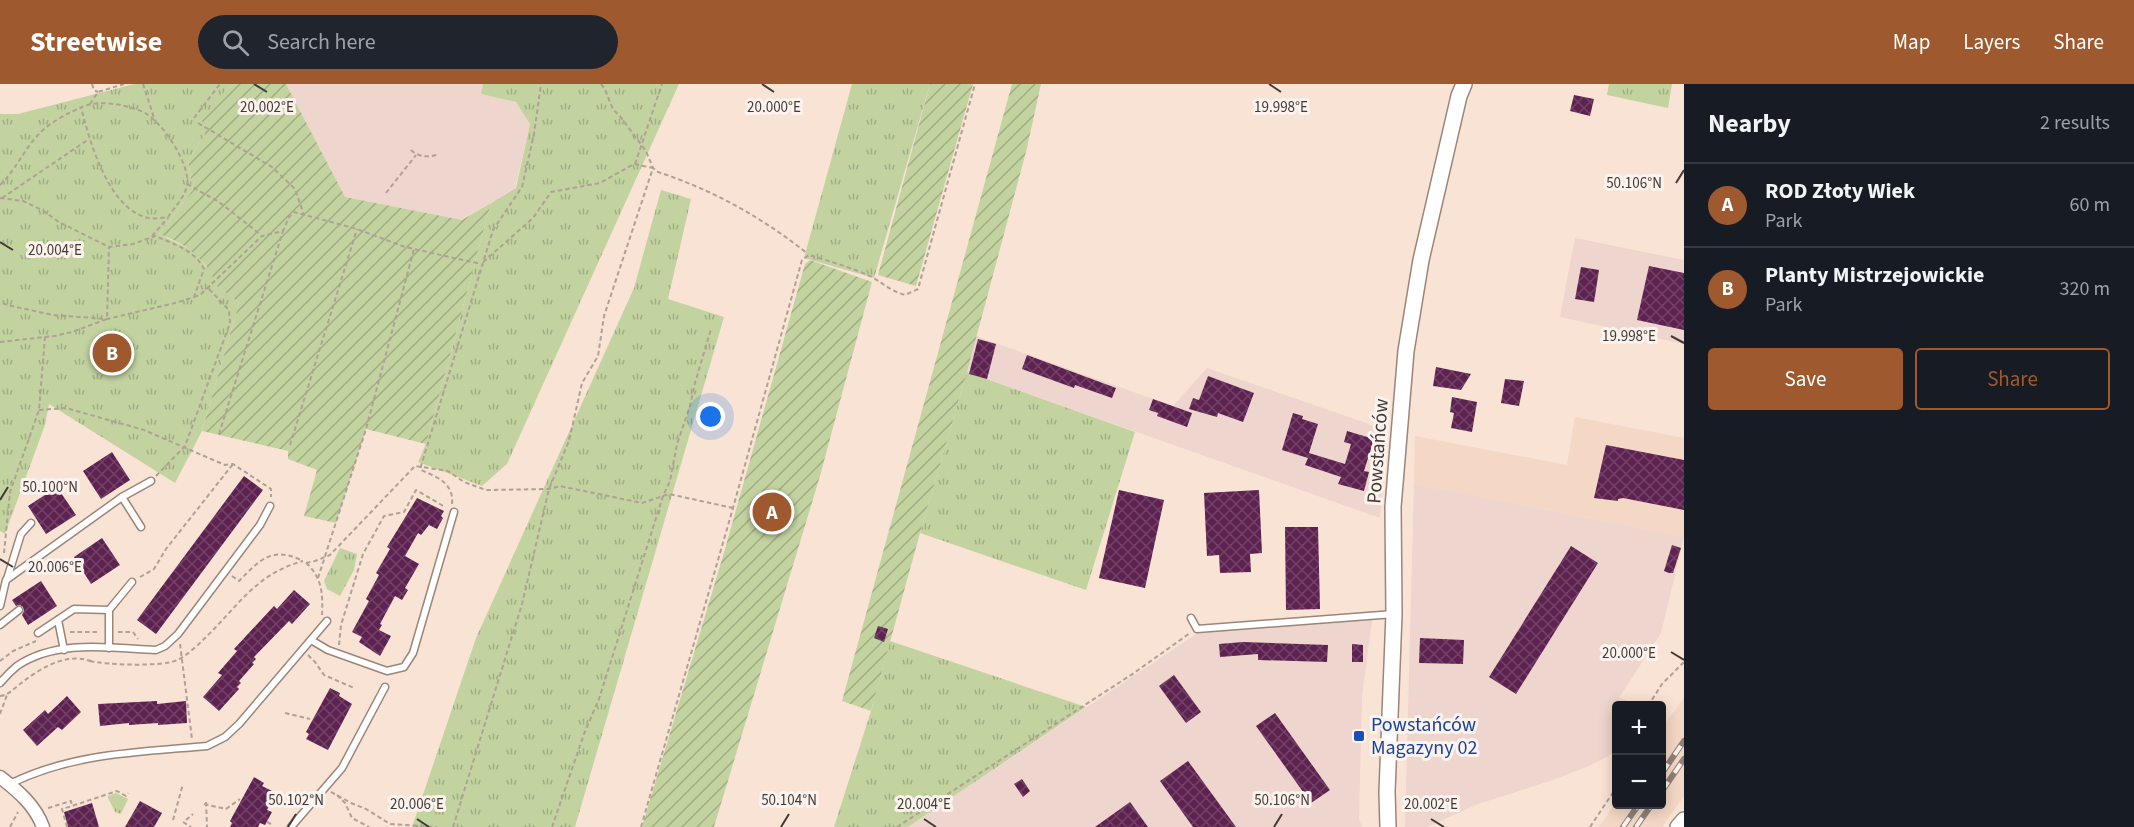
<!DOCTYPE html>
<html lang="en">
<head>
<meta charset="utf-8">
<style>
	:root { --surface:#171b24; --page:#20242c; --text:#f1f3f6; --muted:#9ea1a6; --line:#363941; --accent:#9f592e }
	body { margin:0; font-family:"Source Sans 3",sans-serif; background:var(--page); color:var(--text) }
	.controls { position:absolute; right:18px; bottom:18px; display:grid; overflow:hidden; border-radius:6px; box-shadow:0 3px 15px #0003 }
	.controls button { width:54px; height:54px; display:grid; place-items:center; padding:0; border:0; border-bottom:2px solid var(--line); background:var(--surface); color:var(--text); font:30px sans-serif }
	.you { position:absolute; left:711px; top:333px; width:21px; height:21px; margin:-15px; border:4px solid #fff; border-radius:50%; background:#1a73e8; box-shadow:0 0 0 9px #1a73e833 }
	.badge { display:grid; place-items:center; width:39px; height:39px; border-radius:50%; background:var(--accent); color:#fff; font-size:20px; font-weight:700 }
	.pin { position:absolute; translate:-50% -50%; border:3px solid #fff; box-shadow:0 2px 6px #0006 }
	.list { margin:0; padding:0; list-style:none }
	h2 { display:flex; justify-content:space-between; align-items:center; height:78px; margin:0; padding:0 24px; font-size:26px }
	h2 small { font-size:20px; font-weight:400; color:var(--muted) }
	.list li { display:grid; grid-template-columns:39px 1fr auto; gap:18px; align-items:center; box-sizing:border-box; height:84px; padding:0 24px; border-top:2px solid var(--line) }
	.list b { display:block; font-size:22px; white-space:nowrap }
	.list p { margin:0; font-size:20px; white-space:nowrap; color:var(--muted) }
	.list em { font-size:20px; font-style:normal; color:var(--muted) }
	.actions { display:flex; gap:12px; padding:18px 24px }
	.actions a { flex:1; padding:14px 0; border:2px solid var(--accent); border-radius:6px; text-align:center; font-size:21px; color:var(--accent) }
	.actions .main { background:var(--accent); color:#fff }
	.icon { flex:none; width:33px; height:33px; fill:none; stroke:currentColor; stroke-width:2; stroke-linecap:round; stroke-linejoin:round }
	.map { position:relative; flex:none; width:1684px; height:743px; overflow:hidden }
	header { display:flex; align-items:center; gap:36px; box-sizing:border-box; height:84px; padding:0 30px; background:var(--accent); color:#fff }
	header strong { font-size:28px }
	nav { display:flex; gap:33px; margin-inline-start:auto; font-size:21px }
	.search { width:420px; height:54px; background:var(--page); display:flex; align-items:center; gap:15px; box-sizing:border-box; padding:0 21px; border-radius:33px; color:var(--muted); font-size:22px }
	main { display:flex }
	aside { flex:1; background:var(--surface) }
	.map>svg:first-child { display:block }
</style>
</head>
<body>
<header>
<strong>Streetwise</strong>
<div class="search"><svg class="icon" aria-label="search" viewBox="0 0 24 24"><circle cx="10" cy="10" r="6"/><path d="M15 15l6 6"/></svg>Search here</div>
<nav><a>Map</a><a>Layers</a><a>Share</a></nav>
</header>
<main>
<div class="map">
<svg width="1684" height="743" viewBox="0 0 1684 743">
	<defs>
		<pattern id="grass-tufts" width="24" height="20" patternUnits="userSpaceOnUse" patternTransform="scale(1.5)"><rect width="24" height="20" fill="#c3d3a0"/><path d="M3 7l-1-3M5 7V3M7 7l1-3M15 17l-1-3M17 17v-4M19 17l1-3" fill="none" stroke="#a0ac83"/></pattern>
		<pattern id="garden-furrows" width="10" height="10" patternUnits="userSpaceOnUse" patternTransform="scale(1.5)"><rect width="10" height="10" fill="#c3d3a0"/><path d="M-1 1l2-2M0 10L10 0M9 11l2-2" fill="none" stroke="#a0ac83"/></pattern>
		<pattern id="building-cross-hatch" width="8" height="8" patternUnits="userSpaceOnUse" patternTransform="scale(1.5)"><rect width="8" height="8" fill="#5d2250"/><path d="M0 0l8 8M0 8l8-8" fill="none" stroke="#724267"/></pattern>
	</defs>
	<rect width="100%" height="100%" fill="#f9e3d5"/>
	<g fill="#f4d7c5">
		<polygon points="1575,333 1684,354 1684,453 1414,400 1415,352 1567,381"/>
		<polygon points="1684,614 1684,712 1662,743 1599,743 1616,718 1616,720 1662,720 1662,653 1664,649 1664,641"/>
	</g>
	<g fill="#eed5cd">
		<polygon points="286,0 483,0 481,10 516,18 530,40 515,104 462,136 345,113"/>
		<polygon points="1575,154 1684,176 1684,260 1560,233"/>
		<polygon points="976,252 1173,322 1207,284 1386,346 1380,434 967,288"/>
		<polygon points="1414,400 1684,453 1661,549 1619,614 1640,621 1616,622 1616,668 1589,682 1553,696 1478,720 1427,743 1405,743"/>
		<polygon points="1372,536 1362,612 1359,735 1362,743 908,743 1205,544"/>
	</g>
	<g fill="url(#grass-tufts)">
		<polygon points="134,0 235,0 225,7 205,51 188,77 193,106 159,150 193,167 216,195 214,199 239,219 202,347 175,399 49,320 45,341 5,450 0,447 0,30 18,30"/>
		<polygon points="483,0 679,0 507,380 482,402 418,378 426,360 491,119 516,104 530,40 516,18 481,10"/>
		<polygon points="852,0 930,0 874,194 804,174"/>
		<polygon points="1609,0 1672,0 1668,24 1607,11"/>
		<polygon points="661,106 691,115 668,215 724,233 575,743 412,743 476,554 634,204"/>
		<polygon points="967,288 1135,348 1086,506 920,449"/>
		<polygon points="340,464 357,470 354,486 340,512 327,505 324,497"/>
		<polygon points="890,557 1086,623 908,743 834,743 871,627"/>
		<polygon points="116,709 128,715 121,730 115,728 108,714 108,712"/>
	</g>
	<g fill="url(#garden-furrows)">
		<path d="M235 0H286L345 113 462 136 491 119 426 360 366 345 336 439 304 432 317 386 288 375V367L202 347 239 219 213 199 216 195 206 188 207 183C192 165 180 158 159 150L193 106 188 77 205 51 202 36 225 7Z"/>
		<polygon points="930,0 973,0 916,202 878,191"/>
		<polygon points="1012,0 1041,0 1027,64 967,288 920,449 871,627 842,617"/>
		<polygon points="810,176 872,198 820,392 714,743 642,743 725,465 805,180"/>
	</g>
	<g fill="url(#building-cross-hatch)">
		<polygon points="1574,11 1594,15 1590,32 1570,27"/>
		<polygon points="1649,182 1684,189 1684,246 1637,236"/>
		<polygon points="1581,183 1599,186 1594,218 1575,215"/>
		<polygon points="978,255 996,260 987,295 969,290"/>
		<polygon points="1027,271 1116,304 1112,314 1075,301 1074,304 1022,285"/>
		<polygon points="1436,283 1471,290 1461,306 1433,302"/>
		<polygon points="1208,292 1254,309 1243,338 1218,329 1217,333 1189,325 1193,314 1199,316"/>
		<polygon points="1505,295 1524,297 1519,322 1501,319"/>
		<polygon points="1452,313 1477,318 1472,348 1451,344 1454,329 1450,328"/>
		<polygon points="1153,315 1192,329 1187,343 1157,332 1158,329 1149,326"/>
		<polygon points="1293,329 1303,332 1302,335 1318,340 1309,369 1345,380 1351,360 1344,358 1347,347 1374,355 1364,387 1369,388 1364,407 1338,400 1341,393 1305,381 1308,374 1282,366"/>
		<polygon points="1606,361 1684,376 1684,426 1623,414 1618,415 1618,417 1594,414"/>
		<polygon points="112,368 130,396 101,415 83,387"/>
		<polygon points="244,392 263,406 156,550 137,536"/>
		<polygon points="57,403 76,431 46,450 28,422"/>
		<polygon points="1119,406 1164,416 1145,504 1099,494"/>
		<polygon points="1259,406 1262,469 1250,470 1251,488 1220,489 1219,471 1207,472 1204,409"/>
		<polygon points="417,414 444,427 441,432 443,434 437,445 429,441 421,451 418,449 405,472 419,480 405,504 408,506 402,516 395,512 380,540 382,541 379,546 391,552 380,572 359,558 362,553 352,548 369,517 366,515 379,491 376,489 390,465 387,463"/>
		<polygon points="1285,443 1318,443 1320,525 1286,526"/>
		<polygon points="102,454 120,481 91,500 74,473"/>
		<polygon points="1672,461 1681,464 1673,489 1669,489 1664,487"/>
		<polygon points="1571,462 1598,479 1516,610 1489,593"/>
		<polygon points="41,497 57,522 28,541 22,531 24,527 23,523 20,521 16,522 12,516"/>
		<polygon points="294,506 310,520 292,540 289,537 254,573 256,575 252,579 254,580 239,597 241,599 237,603 239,605 219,627 203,613 222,591 218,589 237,567 234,565 274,522 277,525"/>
		<polygon points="878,542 888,545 884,558 874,554"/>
		<polygon points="1420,554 1464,556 1463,580 1419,579"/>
		<polygon points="1243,558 1328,561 1327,578 1258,576 1258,570 1220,573 1219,560"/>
		<polygon points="1352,560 1363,561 1363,578 1352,578"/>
		<polygon points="1174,591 1201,628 1186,639 1159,602"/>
		<polygon points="330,604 340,609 339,612 352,620 328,666 306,655 309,650 306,648"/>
		<polygon points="67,612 81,628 62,646 58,643 37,662 23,646 45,626 48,630"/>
		<polygon points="157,617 157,620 186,617 187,639 158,641 158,639 129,641 129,639 100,642 98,620"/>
		<polygon points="1275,629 1330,706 1311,719 1256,642"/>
		<polygon points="1188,677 1236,743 1193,743 1160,697"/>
		<polygon points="254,693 264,699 262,702 276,709 267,726 272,728 265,741 260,739 258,743 230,743 232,739 230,737"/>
		<polygon points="1022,695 1030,707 1023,713 1014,700"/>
		<polygon points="140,717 162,729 154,743 125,743"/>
		<polygon points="1130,718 1148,743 1095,743"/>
		<polygon points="92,719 99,743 68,743 64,728"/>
	</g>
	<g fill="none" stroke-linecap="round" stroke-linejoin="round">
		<g stroke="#9a8679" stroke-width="9">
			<g id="service">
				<polyline points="122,413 141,443"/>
				<polyline points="7,495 21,450 31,439"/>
				<polyline points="0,522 6,496 122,413 151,397"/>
				<polyline points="1191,534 1197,545 1394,530"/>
				<polyline points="58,536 64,566"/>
				<polyline points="0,541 19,526"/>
				<polyline points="38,549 74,525 109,526"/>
				<polyline points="311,556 328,566 387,587 404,583 413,569 454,428"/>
				<polyline points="109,564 109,526 132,498"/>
				<path d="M0 599C5 593 11 587 17 582 57 555 110 564 156 566L165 562 178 550 260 441 270 422"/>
				<path d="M10 700C72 669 140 668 207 662L225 653 239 640 327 537"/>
				<polyline points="291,743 342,684 385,603"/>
			</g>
		</g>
		<g stroke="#9a8679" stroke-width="15">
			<path id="minor" d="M0 693C18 707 35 721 43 743"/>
		</g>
		<g stroke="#9a8679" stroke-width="18">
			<g id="tertiary">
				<polyline points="1388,743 1387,708 1394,530 1393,423 1406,267 1421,176 1459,12 1464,0"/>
				<polyline points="1678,743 1684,736"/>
			</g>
		</g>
		<g stroke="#b0a095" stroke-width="2" stroke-dasharray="4.5 3" stroke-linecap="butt">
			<polyline points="92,0 94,6 98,8"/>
			<polyline points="143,0 155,37"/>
			<path d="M601 0C610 10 608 23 619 31L646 67 653 84 658 88C713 106 763 134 808 170"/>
			<polyline points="90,20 98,8 124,0"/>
			<polyline points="194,34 220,0"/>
			<polyline points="198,39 272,83 295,105 304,131"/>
			<path d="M411 66C418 73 429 74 439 70"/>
			<polyline points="635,80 662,0"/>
			<polyline points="187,100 219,118 261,151"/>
			<path d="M0 101C16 86 24 65 39 50 49 39 68 29 82 23 99 15 129 21 145 29 163 39 191 81 187 102 184 114 174 124 168 133 162 134 155 135 149 134 109 127 89 56 81 23"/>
			<polyline points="386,109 416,71"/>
			<path d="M0 114 23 117 42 126 59 138 109 163 133 160 155 152C172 159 196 167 204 185L194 213 175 219 107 235 53 231 7 221 0 218"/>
			<polyline points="2,114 89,55"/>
			<polyline points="152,152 168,134"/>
			<polyline points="194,213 200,211 262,152 283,147 289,133 294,128 357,145 405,163 481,180"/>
			<polyline points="0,258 54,252 72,248 107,235 109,163"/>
			<polyline points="39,326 66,324 144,346 225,381 233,380 271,405 271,413"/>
			<polyline points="219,350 283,147"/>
			<polyline points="290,361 357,145"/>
			<polyline points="156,392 185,362 230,239 229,226 208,204"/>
			<path d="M452 420C454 399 437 393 421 386V382L493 146 522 103 534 50 541 0"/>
			<polyline points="4,469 10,408 39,326 45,253"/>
			<polyline points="306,479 315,477 330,471 415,382 448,387 464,398 486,406 549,405 560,402 642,419 669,410 733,424"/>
			<path d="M306 479C322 493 323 510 322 531"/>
			<path d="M232 492 239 497C259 477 271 462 301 476"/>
			<polyline points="140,493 154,485 166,465 233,380"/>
			<polyline points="318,494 366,345 414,165"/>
			<polyline points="70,548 100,548"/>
			<polyline points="118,548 133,548 138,555"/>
			<polyline points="180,560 192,655"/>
			<polyline points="339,561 341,541 363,470 384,432 404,428 416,406 445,423"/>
			<polyline points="308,571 315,578 324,591 354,604"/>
			<polyline points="0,577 13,567 36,557"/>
			<path d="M90 577C106 581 164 583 177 576 188 571 198 561 206 553 239 521 256 490 303 477"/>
			<path d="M0 612C9 611 13 605 20 600 39 585 66 568 90 577L92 573"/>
			<polyline points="1648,622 1662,600 1684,578"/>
			<polyline points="285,629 310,635"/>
			<polyline points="0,630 7,611"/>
			<polyline points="331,708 351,719 366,725 390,740 437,743"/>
			<polyline points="337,711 345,719 352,734 369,743"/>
			<polyline points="206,718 207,743"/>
			<polyline points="204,720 226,725 240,715"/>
			<polyline points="48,724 71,717 72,722 117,707 126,712 128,709"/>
			<polyline points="173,736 183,700"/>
			<polyline points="186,736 193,730"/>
			<polyline points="183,738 191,743"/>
			<polyline points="267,738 273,741"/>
			<polyline points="10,743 18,728"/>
			<polyline points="67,743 62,725 72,722"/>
			<polyline points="453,743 522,520 549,405 569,357 582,299 598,272 604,232 653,84 634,80 600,99 551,108 533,134 481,180"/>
			<polyline points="552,743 584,650 599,615 663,412 670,397 677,360 690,322 695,299 711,245"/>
			<path d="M641 743 733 424 802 176 809 171C829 177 853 184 872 193 884 200 891 207 905 211L918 205 975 0"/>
			<polyline points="897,743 1134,589 1190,549"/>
			<polyline points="1590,743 1616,704"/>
		</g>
		<use href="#service" stroke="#fff" stroke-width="6"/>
		<use href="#minor" stroke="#fff" stroke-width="12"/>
		<use href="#tertiary" stroke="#fff" stroke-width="15"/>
		<g stroke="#8f8178" stroke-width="6">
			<g id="rail">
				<polyline points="1662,689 1684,657"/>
				<polyline points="1662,707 1684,675"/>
				<polyline points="1623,743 1639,720"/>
				<polyline points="1636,743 1652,720"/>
			</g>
		</g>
		<use href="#rail" stroke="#fcf3ee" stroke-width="4" stroke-dasharray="11" stroke-linecap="butt"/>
	</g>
	<path fill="none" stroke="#433a35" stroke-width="2" d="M254 0 267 8M762 0 774 8M1269 0 1281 8M1676 99 1684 86M0 158 13 166M1671 252 1684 259M0 416 8 403M0 475 13 483M1671 568 1684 576M417 735 429 743M924 735 936 743M1431 735 1444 743M288 743 296 730M781 743 789 730M1274 743 1282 730"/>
	<rect fill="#1a4fb4" stroke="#fcf3ee" stroke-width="2" x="1353" y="646" width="12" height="12" rx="3"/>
	<g text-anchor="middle" stroke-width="6" stroke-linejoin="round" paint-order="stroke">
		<g font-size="20" fill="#433a35" stroke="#fcf3ee">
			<text transform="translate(1377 367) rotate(-86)" y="7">Powstańców</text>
		</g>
		<g font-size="20" fill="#164399" stroke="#fcf3ee" text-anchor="start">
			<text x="1371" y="647">Powstańców<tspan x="1371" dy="23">Magazyny 02</tspan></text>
		</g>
	</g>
	<g font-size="15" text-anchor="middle" fill="#433a35" stroke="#fcf3ee" stroke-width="6" stroke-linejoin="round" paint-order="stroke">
		<text x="267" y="28">20.002°E</text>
		<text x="774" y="28">20.000°E</text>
		<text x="1281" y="28">19.998°E</text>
		<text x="1634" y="104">50.106°N</text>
		<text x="55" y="171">20.004°E</text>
		<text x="1629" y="257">19.998°E</text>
		<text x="50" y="408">50.100°N</text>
		<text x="55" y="488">20.006°E</text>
		<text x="1629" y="574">20.000°E</text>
		<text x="296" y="721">50.102°N</text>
		<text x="789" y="721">50.104°N</text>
		<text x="1282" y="721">50.106°N</text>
		<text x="417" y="725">20.006°E</text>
		<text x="924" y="725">20.004°E</text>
		<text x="1431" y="725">20.002°E</text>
	</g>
</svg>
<div class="controls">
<button>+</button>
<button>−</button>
</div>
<div class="you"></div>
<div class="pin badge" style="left:772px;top:428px">A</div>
<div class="pin badge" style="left:112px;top:269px">B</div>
</div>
<aside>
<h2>Nearby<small>2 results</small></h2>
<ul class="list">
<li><span class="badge">A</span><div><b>ROD Złoty Wiek</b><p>Park</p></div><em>60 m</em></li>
<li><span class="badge">B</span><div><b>Planty Mistrzejowickie</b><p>Park</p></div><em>320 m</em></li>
</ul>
<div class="actions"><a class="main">Save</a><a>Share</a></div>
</aside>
</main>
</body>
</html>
